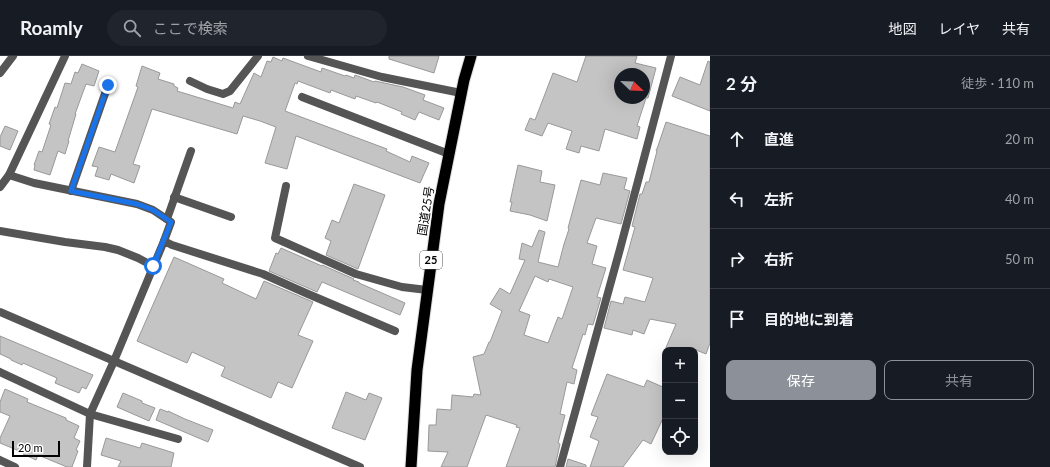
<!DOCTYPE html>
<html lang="ja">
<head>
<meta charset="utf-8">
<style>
	:root { --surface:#171b24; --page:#20242c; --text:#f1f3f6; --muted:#9ea1a6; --line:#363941; --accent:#8c9099 }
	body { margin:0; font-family:Lato,"Noto Sans JP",sans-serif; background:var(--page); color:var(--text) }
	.controls { position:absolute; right:12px; bottom:12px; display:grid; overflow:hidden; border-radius:8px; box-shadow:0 4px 16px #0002 }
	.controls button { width:36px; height:36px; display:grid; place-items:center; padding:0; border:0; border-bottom:1px solid var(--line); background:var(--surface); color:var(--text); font:20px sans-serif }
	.compass { position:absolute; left:614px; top:12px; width:36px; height:36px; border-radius:50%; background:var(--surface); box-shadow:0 4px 16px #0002; rotate:113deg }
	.scale { position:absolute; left:12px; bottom:10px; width:48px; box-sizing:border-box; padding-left:4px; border:2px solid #000; border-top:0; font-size:11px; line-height:14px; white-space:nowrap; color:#000; -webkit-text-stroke:3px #fff; paint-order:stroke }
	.stop { position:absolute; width:12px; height:12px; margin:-9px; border:3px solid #1a73e8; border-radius:50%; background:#fff }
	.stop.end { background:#1a73e8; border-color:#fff; box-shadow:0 1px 4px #0008 }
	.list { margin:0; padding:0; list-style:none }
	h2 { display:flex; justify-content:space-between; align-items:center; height:52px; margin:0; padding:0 16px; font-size:17px }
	h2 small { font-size:13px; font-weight:400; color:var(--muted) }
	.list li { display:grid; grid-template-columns:26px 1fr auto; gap:12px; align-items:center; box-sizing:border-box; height:60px; padding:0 16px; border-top:1px solid var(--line) }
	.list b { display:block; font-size:15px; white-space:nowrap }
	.list em { font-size:13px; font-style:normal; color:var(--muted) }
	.actions { display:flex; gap:8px; padding:12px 16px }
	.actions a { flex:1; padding:9px 0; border:1px solid var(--accent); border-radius:8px; text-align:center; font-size:14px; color:var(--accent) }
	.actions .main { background:var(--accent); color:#fff }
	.icon { flex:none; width:22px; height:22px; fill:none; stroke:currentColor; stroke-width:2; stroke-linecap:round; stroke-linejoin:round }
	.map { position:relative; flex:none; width:710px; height:411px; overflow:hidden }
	header { display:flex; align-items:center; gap:24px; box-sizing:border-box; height:56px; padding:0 20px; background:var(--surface); border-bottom:1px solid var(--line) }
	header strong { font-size:19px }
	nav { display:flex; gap:22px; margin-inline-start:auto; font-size:14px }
	.search { width:280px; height:36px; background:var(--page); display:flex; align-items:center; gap:10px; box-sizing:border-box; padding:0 14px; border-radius:22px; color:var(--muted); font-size:15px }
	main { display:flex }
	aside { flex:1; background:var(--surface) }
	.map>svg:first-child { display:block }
</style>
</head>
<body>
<header>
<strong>Roamly</strong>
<div class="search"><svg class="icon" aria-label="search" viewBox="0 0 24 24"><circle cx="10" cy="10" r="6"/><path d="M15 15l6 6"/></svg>ここで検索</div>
<nav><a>地図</a><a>レイヤ</a><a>共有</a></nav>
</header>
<main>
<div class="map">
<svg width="710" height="411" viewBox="0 0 710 411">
	<rect width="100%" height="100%" fill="#fff"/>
	<g fill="#c4c4c4" stroke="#999" fill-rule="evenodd">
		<polygon points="389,0 439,0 434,17 389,3"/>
		<path d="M586 0H637L635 7 656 12 648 42H646L637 70 640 71 637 83 605 73 599 95 581 90 579 97 566 93 572 75 548 67 542 80 525 74 530 62 535 64 553 17 577 26ZM620 18H644V42H620Z"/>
		<polygon points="273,1 282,5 283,2 321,16 322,12 345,20 346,19 354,22 355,19 374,26 375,25 403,31 425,39 423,44 444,52 439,64 419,56 415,64 401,58 402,56 377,46 376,47 356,40 355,43 331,34 330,37 298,25 297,28 295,27 285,55 387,93 386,95 410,106 412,100 429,107 420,127 296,80 287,113 265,107 276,71 260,65 243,60 237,78 152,53 133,108 140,110 134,127 111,118 109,124 95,120 98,111 92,110 99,91 115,96 138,31 136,30 142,10 160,17 158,23 174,28 174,30 178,32 177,35 233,52 235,46 240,48 254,17 261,21 267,5 271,6"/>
		<polygon points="708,5 710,6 710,55 672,40 680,21 700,29"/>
		<polygon points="82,8 99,15 94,30 86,28 75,58 76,58 68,85 69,85 65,98 58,95 50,119 34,114 35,109 34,109 39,95 42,96 51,69 49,68 55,51 57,52 65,27 71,28 75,16 78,17"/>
		<polygon points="666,66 710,80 710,287 706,298 696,294 665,294 676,268 650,263 644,278 633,274 632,279 604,272 611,245 623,248 625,241 645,246 653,222 623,214 635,171 632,170 640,138 642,138 646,126 649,126 657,95 656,95 658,90"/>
		<polygon points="5,70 18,75 10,94 0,90 0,81"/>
		<polygon points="518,109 542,115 540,126 555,129 547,165 530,159 510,155 512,146 510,146"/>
		<path d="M603 117 627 122 624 133 630 135 621 168 596 162 587 187 597 190 592 208 606 212 597 241 601 242 593 269 588 268 585 279 583 278 572 312 577 314 574 328 567 326 560 358 565 359 558 387 560 388 555 411H506L520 372 516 371 517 369 486 359 467 411H441L448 396 428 395 429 369H436L437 353 451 354 452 339 473 341 474 338 481 339 473 301 484 298 489 286H490L502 255 490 248 500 232 510 238 525 204 519 203 522 187 532 191 539 174 545 176 538 206 558 211 564 188 569 173 568 172 581 124 600 129ZM535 220 548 226 549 223 573 231 562 263 558 261 548 287 524 279 530 259 519 255Z"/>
		<polygon points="354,128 385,139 358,213 326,199 331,185 325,182 332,164 339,167"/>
		<polygon points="281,192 322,210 322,209 354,223 353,224 359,226 359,227 405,247 400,259 322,226 317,236 269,215 276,197 278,198"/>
		<polygon points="174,201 224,223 222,227 256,243 264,225 313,246 298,279 313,285 292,332 278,326 271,342 221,320 225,311 192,296 187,307 137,285"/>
		<polygon points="0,280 93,319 86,333 82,331 79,337 55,327 57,322 23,307 22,309 11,304 11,303 0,298"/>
		<polygon points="607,318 644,331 647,324 665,332 665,358 651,388 643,384 623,411 590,411 599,385 590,381 598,361 591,359"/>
		<polygon points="5,333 28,343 27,346 66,362 66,364 79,370 74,382 80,385 76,394 78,395 72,411 67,411 38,399 36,404 23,398 24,397 0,387 0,382 10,360 0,356 0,346"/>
		<polygon points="346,336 366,344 369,337 382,342 365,384 332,372"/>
		<polygon points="123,337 142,345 142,347 155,352 149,365 117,351"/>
		<polygon points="160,353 168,356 168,355 185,363 213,374 208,386 156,364"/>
		<polygon points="106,382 140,392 142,387 174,397 171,411 118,411 121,405 101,399"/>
		<polygon points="568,403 586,409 586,411 566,411"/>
	</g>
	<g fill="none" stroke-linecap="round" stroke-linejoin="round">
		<g stroke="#dbdbdb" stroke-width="13">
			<polyline id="trunk" points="411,411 417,314 439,148 464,24 471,0"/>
		</g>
		<g stroke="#555" stroke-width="8">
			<polyline points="308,0 382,21 461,37"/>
			<polyline points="0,17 13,0"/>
			<polyline points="190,25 207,33 223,38 230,35 258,0"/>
			<polyline points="302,41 449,98"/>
			<polyline points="9,119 34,127 137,148 153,154 171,166 164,185"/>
			<polyline points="286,130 275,182 356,218 402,231 427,234"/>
			<polyline points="0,131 9,119 65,0"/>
			<polyline points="71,135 108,29"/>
			<polyline points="174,141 231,161"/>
			<polyline points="167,163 191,95"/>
			<polyline points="0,175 65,186 105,191 118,194 138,202 153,210"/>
			<polyline points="0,316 90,358 178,383"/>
			<polyline points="0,404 15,411"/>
			<polyline points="87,411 90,358 114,305 164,185 172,189 263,218 308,238 395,275"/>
			<polyline points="560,411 620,193 671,0"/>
		</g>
		<polyline stroke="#555" stroke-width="8" points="0,256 360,411"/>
		<use href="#trunk" stroke="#000" stroke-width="11"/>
	</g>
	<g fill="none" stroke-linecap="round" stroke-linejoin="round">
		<polyline stroke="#1a73e8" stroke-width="5" points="108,29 71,135 137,148 153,154 171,166 153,210"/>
	</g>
	<g text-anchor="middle" stroke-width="3" stroke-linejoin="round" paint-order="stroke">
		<rect fill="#fff" stroke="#4c4c4c" stroke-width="1" x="420" y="195" width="22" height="18" rx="3"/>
		<g font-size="11" font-weight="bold" fill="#000">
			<text x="431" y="208">25</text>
		</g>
		<g font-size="12" fill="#000" stroke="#fff">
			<text transform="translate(426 155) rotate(-81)" y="4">国道25号</text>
		</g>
	</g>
</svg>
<div class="controls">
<button>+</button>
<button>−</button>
<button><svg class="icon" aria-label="locate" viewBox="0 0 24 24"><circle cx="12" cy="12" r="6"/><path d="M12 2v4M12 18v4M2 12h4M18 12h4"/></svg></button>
</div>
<svg class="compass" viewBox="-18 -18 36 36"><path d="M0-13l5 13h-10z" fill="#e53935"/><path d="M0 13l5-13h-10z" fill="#9ea1a6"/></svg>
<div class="scale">20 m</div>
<div class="stop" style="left:153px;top:210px"></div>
<div class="stop end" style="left:108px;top:29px"></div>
</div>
<aside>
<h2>2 分<small>徒歩 · 110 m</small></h2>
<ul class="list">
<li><svg class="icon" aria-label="ahead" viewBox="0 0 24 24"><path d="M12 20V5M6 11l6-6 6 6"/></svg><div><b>直進</b></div><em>20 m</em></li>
<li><svg class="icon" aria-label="left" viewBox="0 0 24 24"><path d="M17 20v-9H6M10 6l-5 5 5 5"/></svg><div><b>左折</b></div><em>40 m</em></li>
<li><svg class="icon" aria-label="right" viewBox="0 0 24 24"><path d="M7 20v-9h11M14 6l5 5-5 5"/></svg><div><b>右折</b></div><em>50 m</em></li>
<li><svg class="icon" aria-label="arrive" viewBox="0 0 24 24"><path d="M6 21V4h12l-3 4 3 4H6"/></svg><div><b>目的地に到着</b></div></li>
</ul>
<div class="actions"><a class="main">保存</a><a>共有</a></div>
</aside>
</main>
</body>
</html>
